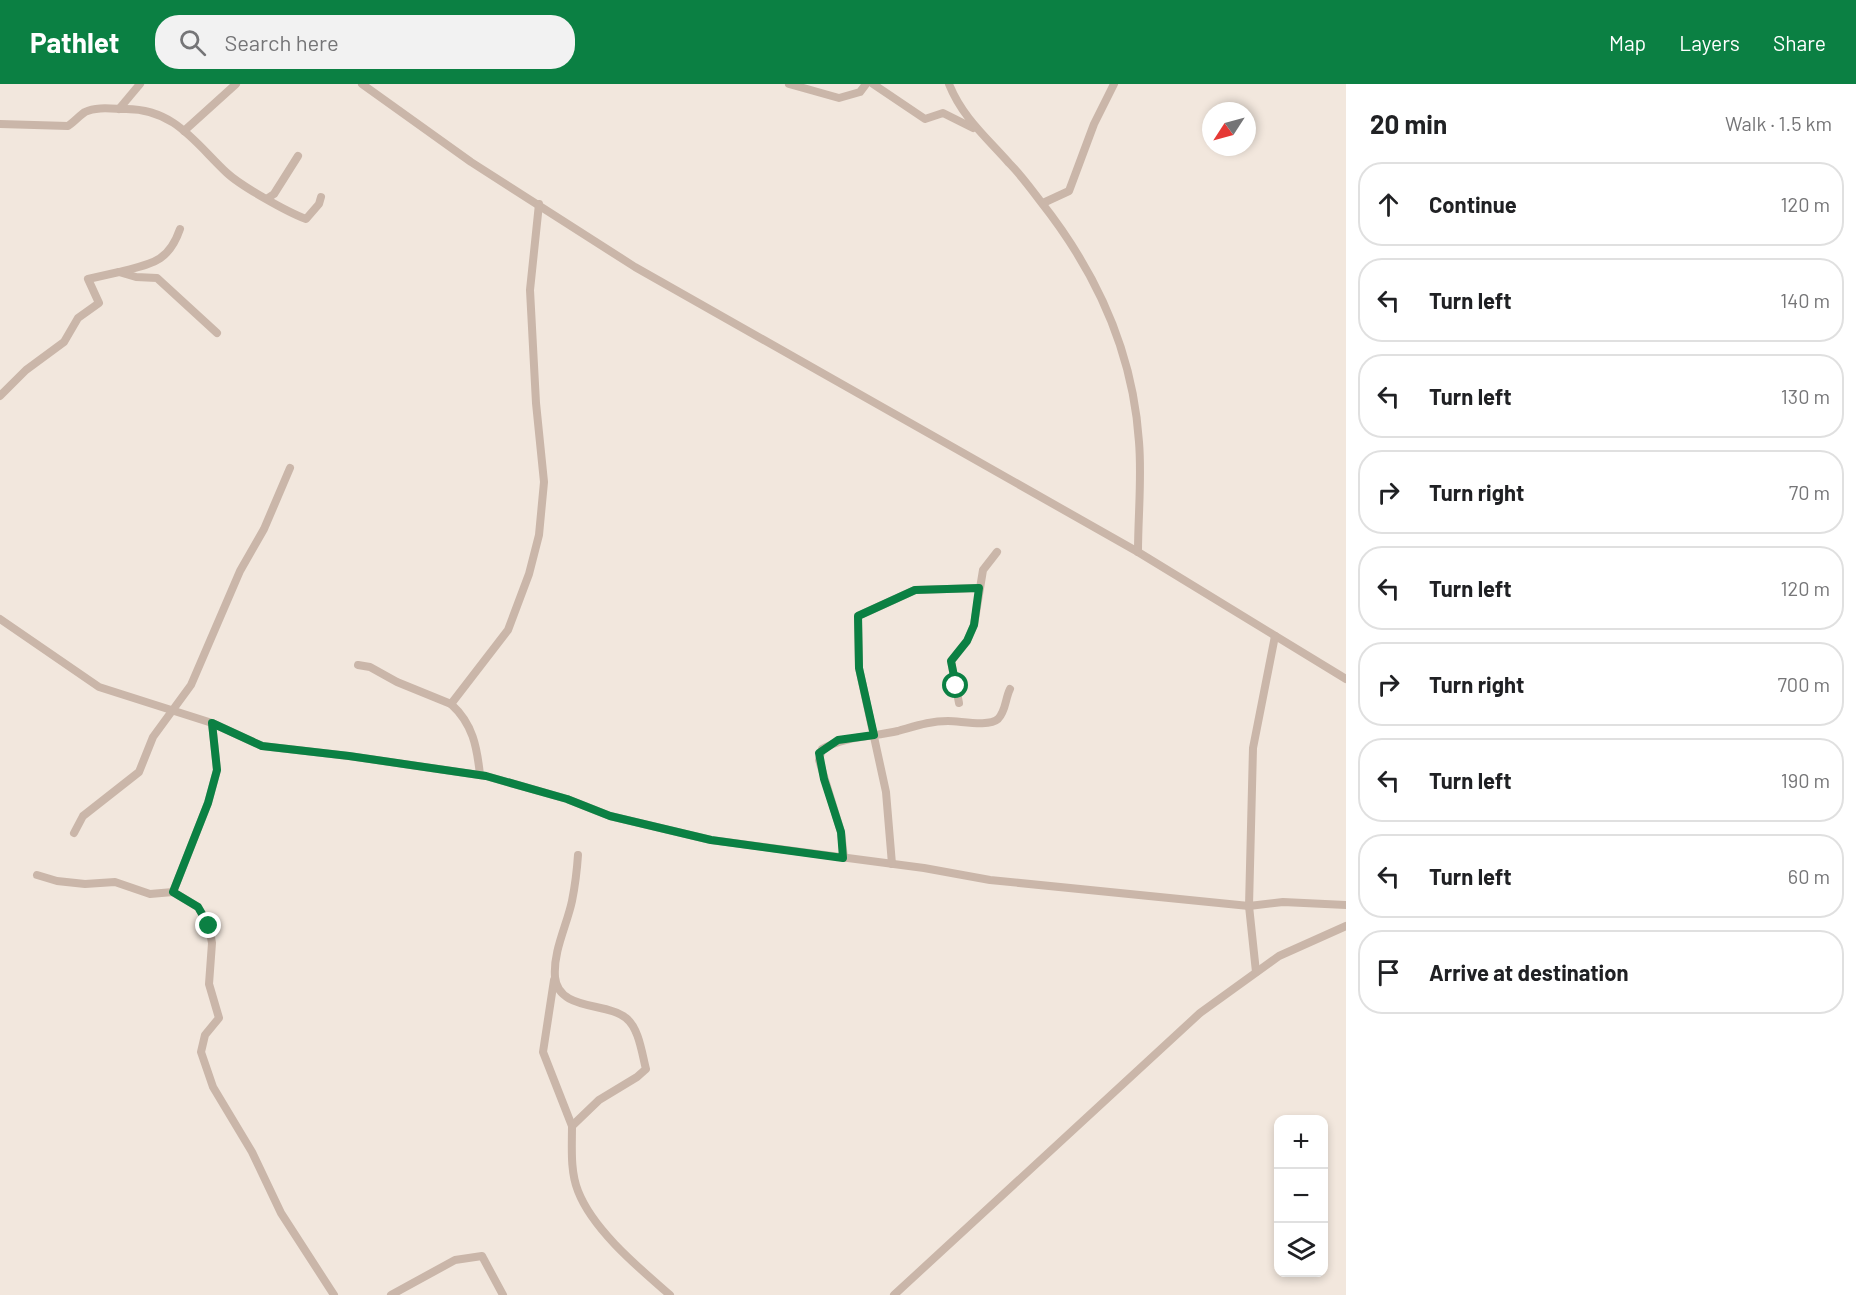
<!DOCTYPE html>
<html lang="en">
<head>
<meta charset="utf-8">
<style>
	:root { --surface:#fff; --page:#f2f2f2; --text:#202124; --muted:#757577; --line:#e0e0e0; --accent:#0b8043 }
	body { margin:0; font-family:Barlow,sans-serif; background:var(--page); color:var(--text) }
	.controls { position:absolute; right:18px; bottom:18px; display:grid; overflow:hidden; border-radius:12px; box-shadow:0 3px 9px #0003 }
	.controls button { width:54px; height:54px; display:grid; place-items:center; padding:0; border:0; border-bottom:2px solid var(--line); background:var(--surface); color:var(--text); font:30px sans-serif }
	.compass { position:absolute; left:1202px; top:18px; width:54px; height:54px; border-radius:50%; background:var(--surface); box-shadow:0 3px 9px #0003; rotate:234deg }
	.stop { position:absolute; width:18px; height:18px; margin:-14px; border:4px solid #0b8043; border-radius:50%; background:#fff }
	.stop.end { background:#0b8043; border-color:#fff; box-shadow:0 2px 6px #0008 }
	.list { margin:0; padding:0; list-style:none }
	h2 { display:flex; justify-content:space-between; align-items:center; height:78px; margin:0; padding:0 24px; font-size:26px }
	h2 small { font-size:20px; font-weight:400; color:var(--muted) }
	.list li { display:grid; grid-template-columns:39px 1fr auto; gap:18px; align-items:center; box-sizing:border-box; height:84px; margin:0 12px 12px; padding:0 12px; border:2px solid var(--line); border-radius:24px }
	.list b { display:block; font-size:22px; white-space:nowrap }
	.list em { font-size:20px; font-style:normal; color:var(--muted) }
	.icon { flex:none; width:33px; height:33px; fill:none; stroke:currentColor; stroke-width:2; stroke-linecap:round; stroke-linejoin:round }
	.map { position:relative; flex:none; width:1346px; height:1211px; overflow:hidden }
	header { display:flex; align-items:center; gap:36px; box-sizing:border-box; height:84px; padding:0 30px; background:var(--accent); color:#fff }
	header strong { font-size:28px }
	nav { display:flex; gap:33px; margin-inline-start:auto; font-size:21px }
	.search { width:420px; height:54px; background:var(--page); display:flex; align-items:center; gap:15px; box-sizing:border-box; padding:0 21px; border-radius:24px; color:var(--muted); font-size:22px }
	main { display:flex }
	aside { flex:1; background:var(--surface) }
	.map>svg:first-child { display:block }
</style>
</head>
<body>
<header>
<strong>Pathlet</strong>
<div class="search"><svg class="icon" aria-label="search" viewBox="0 0 24 24"><circle cx="10" cy="10" r="6"/><path d="M15 15l6 6"/></svg>Search here</div>
<nav><a>Map</a><a>Layers</a><a>Share</a></nav>
</header>
<main>
<div class="map">
<svg width="1346" height="1211" viewBox="0 0 1346 1211">
	<rect width="100%" height="100%" fill="#f2e7dd"/>
	<g fill="none" stroke-linecap="round" stroke-linejoin="round">
		<g stroke="#cab6a9" stroke-width="8">
			<polyline points="362,0 471,78 635,183 1138,468 1346,595"/>
			<polyline points="789,0 839,14 860,8 866,0"/>
			<polyline points="873,0 925,35 943,29 973,44"/>
			<path d="M949 0C962 33 987 54 1009 79 1021 91 1031 105 1041 118 1097 189 1133 267 1139 358 1142 394 1138 432 1138 468"/>
			<polyline points="119,25 140,0"/>
			<path d="M0 40 68 42C74 38 80 31 85 28 97 22 114 25 126 25 175 25 195 59 227 89 241 102 287 128 306 135L319 120 321 113"/>
			<polyline points="184,47 236,0"/>
			<polyline points="268,114 274,110 298,72"/>
			<polyline points="1043,119 1069,107 1094,40 1114,0"/>
			<path d="M119 188C149 180 168 180 180 145"/>
			<polyline points="0,312 26,286 64,258 78,234 99,219 88,195 119,188 136,193 157,194 217,249"/>
			<polyline points="0,535 99,603 212,639 262,662 349,672 486,692 567,715 610,732 711,756 924,784 990,796 1249,822 1283,818 1346,821"/>
			<polyline points="358,581 370,583 397,598 451,620"/>
			<polyline points="959,619 951,577 967,557 974,541 983,486 997,468"/>
			<path d="M480 691C477 663 473 640 451 620L508 546 529 490 539 451 544 398 536 319 530 206 539 120"/>
			<polyline points="74,749 83,732 139,688 153,653 191,601 240,487 264,445 290,384"/>
			<path d="M578 771C577 786 575 802 572 817 567 841 553 867 555 893 558 927 607 918 626 934 639 944 642 970 646 985L637 993 599 1016 572 1042C572 1063 570 1087 578 1107 593 1146 639 1184 670 1211"/>
			<path d="M844 774 841 748 819 676 822 665C846 652 872 653 898 647 916 642 930 637 948 637 961 637 989 643 998 635 1006 627 1005 615 1010 605"/>
			<polyline points="892,780 886,708 859,584 858,532 915,506 979,504"/>
			<polyline points="37,791 57,797 85,800 115,798 150,810 173,808 198,823 209,842 212,859 209,900 219,934 205,951 201,968 213,1003 252,1068 281,1129 334,1211"/>
			<polyline points="173,808 208,719 217,686 212,639"/>
			<polyline points="1256,888 1249,822 1253,664 1275,552"/>
			<polyline points="554,896 543,968 572,1042"/>
			<polyline points="391,1211 455,1176 482,1172 503,1211"/>
			<polyline points="894,1211 1200,929 1279,872 1346,842"/>
		</g>
	</g>
	<g fill="none" stroke-linecap="round" stroke-linejoin="round">
		<polyline stroke="#0b8043" stroke-width="8" points="209,842 198,823 173,808 208,719 217,686 212,639 262,662 349,672 486,692 567,715 610,732 711,756 843,774 841,748 824,695 819,669 838,656 874,651 859,584 858,532 915,506 979,504 974,541 967,557 951,577 956,602"/>
	</g>
</svg>
<div class="controls">
<button>+</button>
<button>−</button>
<button><svg class="icon" aria-label="layers" viewBox="0 0 24 24"><path d="M12 4l9 5-9 5-9-5zM3 14l9 5 9-5"/></svg></button>
</div>
<svg class="compass" viewBox="-18 -18 36 36"><path d="M0-13l5 13h-10z" fill="#e53935"/><path d="M0 13l5-13h-10z" fill="#757577"/></svg>
<div class="stop" style="left:956px;top:602px"></div>
<div class="stop end" style="left:209px;top:842px"></div>
</div>
<aside>
<h2>20 min<small>Walk · 1.5 km</small></h2>
<ul class="list">
<li><svg class="icon" aria-label="ahead" viewBox="0 0 24 24"><path d="M12 20V5M6 11l6-6 6 6"/></svg><div><b>Continue</b></div><em>120 m</em></li>
<li><svg class="icon" aria-label="left" viewBox="0 0 24 24"><path d="M17 20v-9H6M10 6l-5 5 5 5"/></svg><div><b>Turn left</b></div><em>140 m</em></li>
<li><svg class="icon" aria-label="left" viewBox="0 0 24 24"><path d="M17 20v-9H6M10 6l-5 5 5 5"/></svg><div><b>Turn left</b></div><em>130 m</em></li>
<li><svg class="icon" aria-label="right" viewBox="0 0 24 24"><path d="M7 20v-9h11M14 6l5 5-5 5"/></svg><div><b>Turn right</b></div><em>70 m</em></li>
<li><svg class="icon" aria-label="left" viewBox="0 0 24 24"><path d="M17 20v-9H6M10 6l-5 5 5 5"/></svg><div><b>Turn left</b></div><em>120 m</em></li>
<li><svg class="icon" aria-label="right" viewBox="0 0 24 24"><path d="M7 20v-9h11M14 6l5 5-5 5"/></svg><div><b>Turn right</b></div><em>700 m</em></li>
<li><svg class="icon" aria-label="left" viewBox="0 0 24 24"><path d="M17 20v-9H6M10 6l-5 5 5 5"/></svg><div><b>Turn left</b></div><em>190 m</em></li>
<li><svg class="icon" aria-label="left" viewBox="0 0 24 24"><path d="M17 20v-9H6M10 6l-5 5 5 5"/></svg><div><b>Turn left</b></div><em>60 m</em></li>
<li><svg class="icon" aria-label="arrive" viewBox="0 0 24 24"><path d="M6 21V4h12l-3 4 3 4H6"/></svg><div><b>Arrive at destination</b></div></li>
</ul>
</aside>
</main>
</body>
</html>
